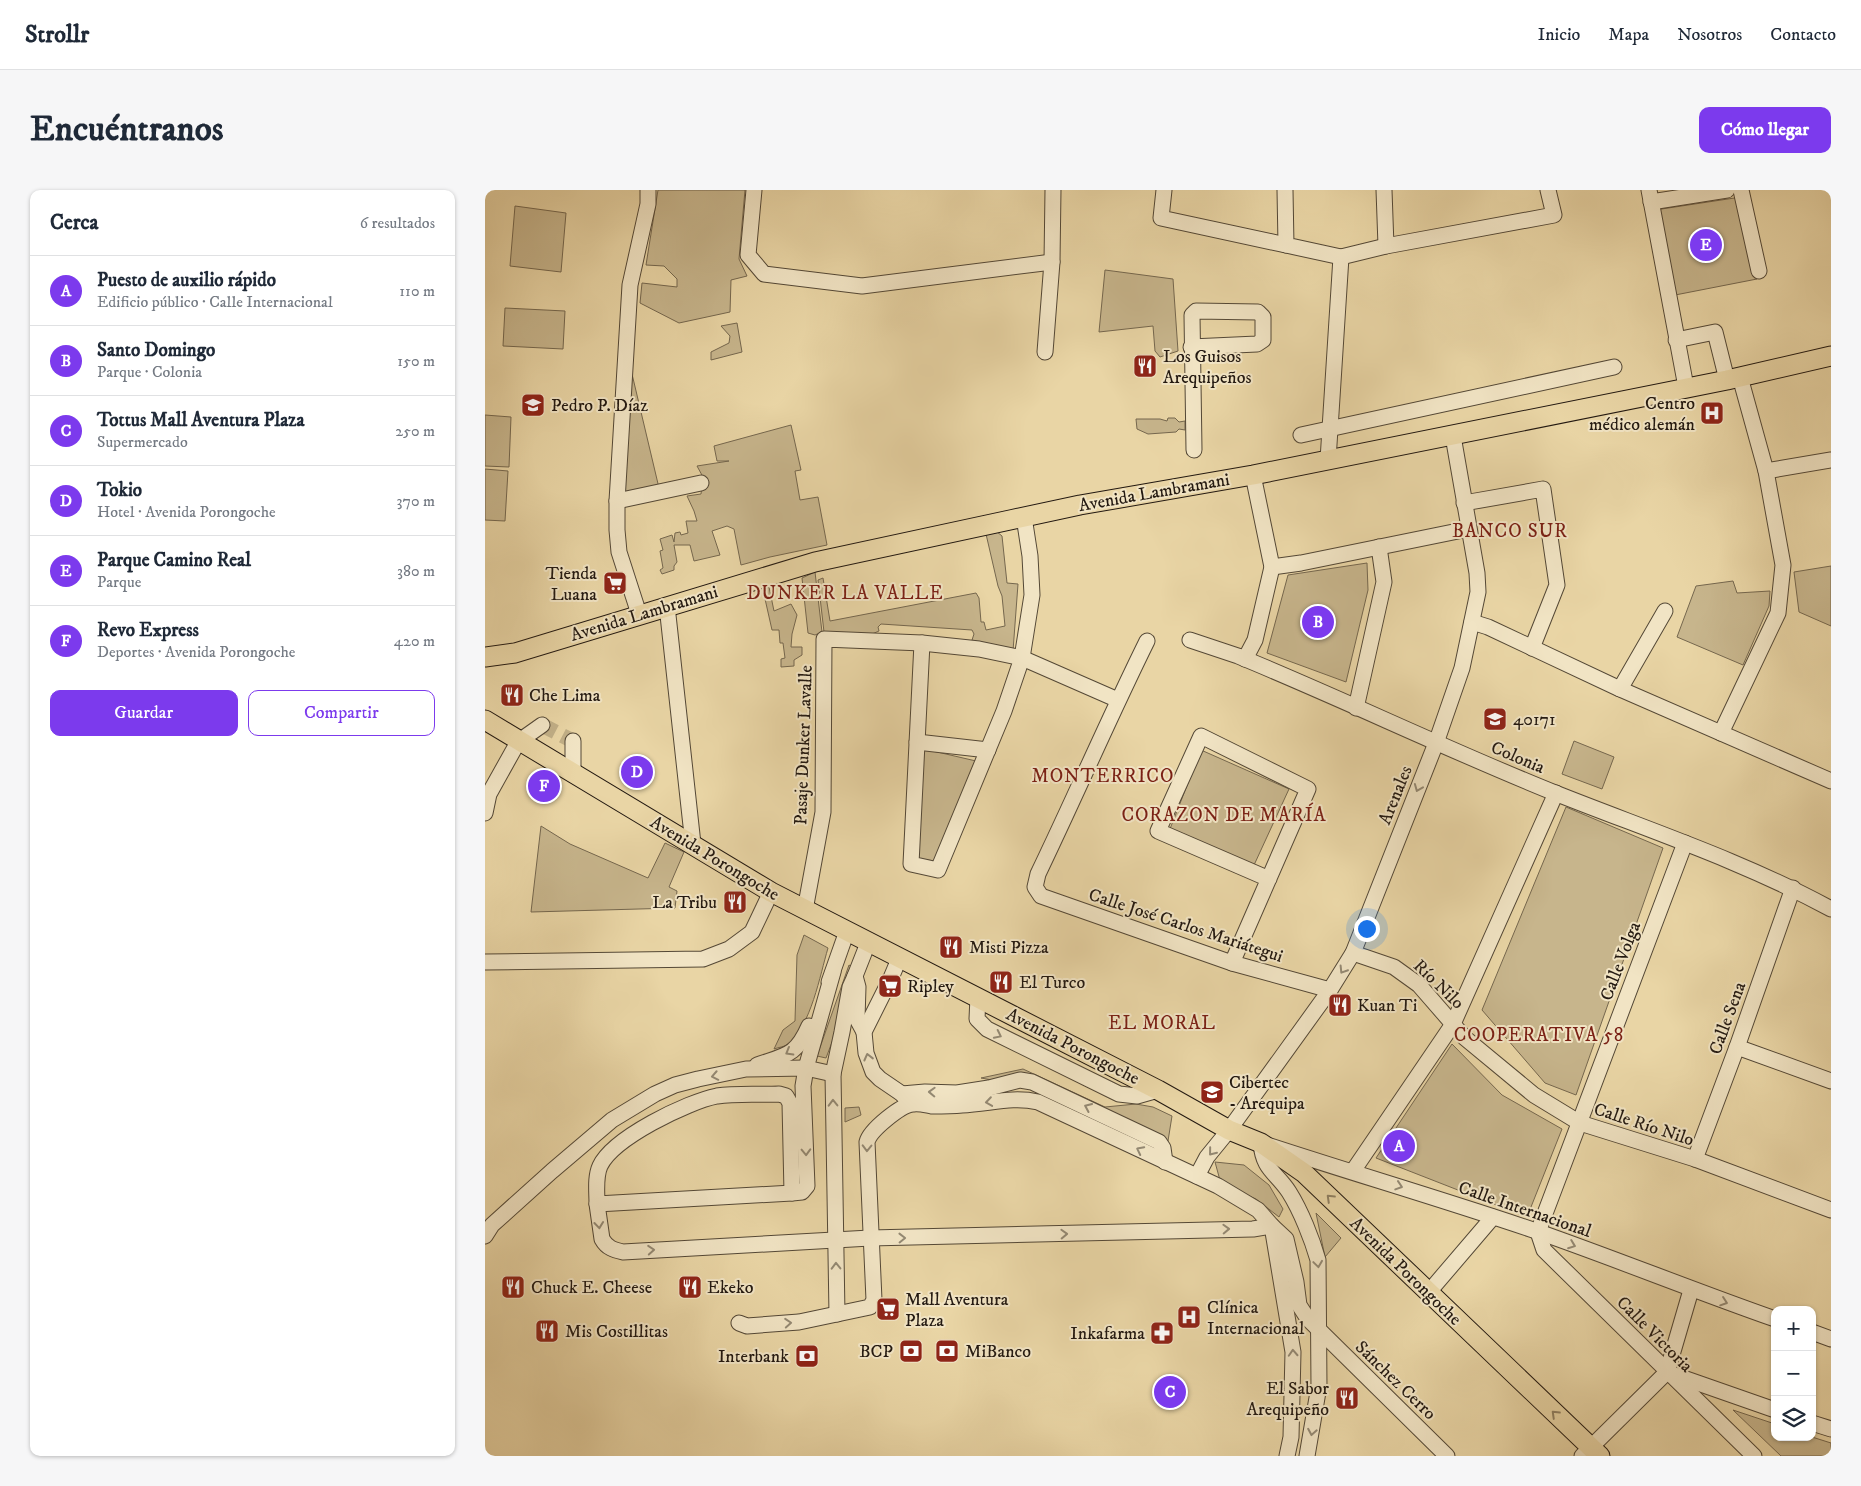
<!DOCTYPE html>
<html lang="es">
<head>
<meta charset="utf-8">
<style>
	:root { --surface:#fff; --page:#f6f6f7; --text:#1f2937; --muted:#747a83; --line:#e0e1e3; --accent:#7c3aed }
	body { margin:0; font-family:"IM FELL DW Pica",serif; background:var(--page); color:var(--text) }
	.controls { position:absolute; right:15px; bottom:15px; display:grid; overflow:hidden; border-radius:10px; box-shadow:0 1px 4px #0004 }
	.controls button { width:45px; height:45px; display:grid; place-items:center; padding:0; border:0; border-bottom:1px solid var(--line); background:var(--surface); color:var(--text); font:25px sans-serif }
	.you { position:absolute; left:881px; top:738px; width:18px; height:18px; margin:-12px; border:4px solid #fff; border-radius:50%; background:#1a73e8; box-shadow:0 0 0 8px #1a73e833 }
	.badge { display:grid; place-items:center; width:32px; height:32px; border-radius:50%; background:var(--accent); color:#fff; font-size:16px; font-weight:700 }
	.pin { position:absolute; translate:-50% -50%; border:2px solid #fff; box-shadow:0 1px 5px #0006 }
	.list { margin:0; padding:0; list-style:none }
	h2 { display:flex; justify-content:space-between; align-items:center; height:65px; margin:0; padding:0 20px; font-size:21px }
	h2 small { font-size:16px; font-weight:400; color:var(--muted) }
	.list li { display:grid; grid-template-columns:32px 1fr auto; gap:15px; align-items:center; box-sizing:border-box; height:70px; padding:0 20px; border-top:1px solid var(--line) }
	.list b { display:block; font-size:19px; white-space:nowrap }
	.list p { margin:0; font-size:16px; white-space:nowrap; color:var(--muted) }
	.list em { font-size:16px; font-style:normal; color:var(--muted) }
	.actions { display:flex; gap:10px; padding:15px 20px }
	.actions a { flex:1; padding:11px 0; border:1px solid var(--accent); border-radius:10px; text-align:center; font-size:18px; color:var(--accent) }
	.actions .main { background:var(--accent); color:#fff }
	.icon { flex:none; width:28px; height:28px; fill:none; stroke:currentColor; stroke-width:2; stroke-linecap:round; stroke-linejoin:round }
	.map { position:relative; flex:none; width:1346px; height:1266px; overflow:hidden; border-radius:10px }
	header { display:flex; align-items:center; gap:30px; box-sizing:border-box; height:70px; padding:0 25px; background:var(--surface); border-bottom:1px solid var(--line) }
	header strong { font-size:24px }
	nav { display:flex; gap:28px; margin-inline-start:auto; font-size:18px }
	.intro { display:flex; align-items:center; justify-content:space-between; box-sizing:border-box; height:120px; padding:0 30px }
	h1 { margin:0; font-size:35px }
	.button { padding:12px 22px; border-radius:10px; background:var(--accent); color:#fff; font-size:18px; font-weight:700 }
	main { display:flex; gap:30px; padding:0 30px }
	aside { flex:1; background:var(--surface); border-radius:10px; box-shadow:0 1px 4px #0004 }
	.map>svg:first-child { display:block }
</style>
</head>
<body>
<header>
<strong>Strollr</strong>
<nav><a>Inicio</a><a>Mapa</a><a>Nosotros</a><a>Contacto</a></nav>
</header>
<div class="intro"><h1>Encuéntranos</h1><a class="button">Cómo llegar</a></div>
<main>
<aside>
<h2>Cerca<small>6 resultados</small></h2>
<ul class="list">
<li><span class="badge">A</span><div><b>Puesto de auxilio rápido</b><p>Edificio público · Calle Internacional</p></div><em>110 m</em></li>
<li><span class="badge">B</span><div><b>Santo Domingo</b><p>Parque · Colonia</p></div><em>150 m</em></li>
<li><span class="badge">C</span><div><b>Tottus Mall Aventura Plaza</b><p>Supermercado</p></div><em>250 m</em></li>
<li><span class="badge">D</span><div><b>Tokio</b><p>Hotel · Avenida Porongoche</p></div><em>370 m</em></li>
<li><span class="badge">E</span><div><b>Parque Camino Real</b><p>Parque</p></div><em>380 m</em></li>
<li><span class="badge">F</span><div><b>Revo Express</b><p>Deportes · Avenida Porongoche</p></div><em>420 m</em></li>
</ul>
<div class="actions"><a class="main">Guardar</a><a>Compartir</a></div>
</aside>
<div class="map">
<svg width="1346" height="1266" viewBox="0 0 1346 1266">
	<rect width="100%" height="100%" fill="#e9d5a5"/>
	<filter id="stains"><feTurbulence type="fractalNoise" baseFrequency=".004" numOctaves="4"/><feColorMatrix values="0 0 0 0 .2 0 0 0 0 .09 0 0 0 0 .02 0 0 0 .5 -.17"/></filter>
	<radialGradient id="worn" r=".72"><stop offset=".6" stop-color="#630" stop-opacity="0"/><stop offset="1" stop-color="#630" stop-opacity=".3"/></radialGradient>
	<g fill="#c7b58c" stroke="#75674e">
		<polygon points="173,0 260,0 254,69 262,86 246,90 245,122 194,133 155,113 157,93 192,97 192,89 179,76 161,75"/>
		<polygon points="1256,7 1272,89 1185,106 1170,20"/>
		<polygon points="30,16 81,23 76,82 25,76"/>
		<polygon points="620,80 688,89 693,161 675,167 670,161 668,136 614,142"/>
		<polygon points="20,118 80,121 78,159 18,156"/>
		<polygon points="252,133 257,162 226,170 226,162 244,153 245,146 236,136"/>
		<polygon points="147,184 174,298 139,307"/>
		<polygon points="0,225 26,227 24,277 0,276"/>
		<polygon points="683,228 690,228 694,232 700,231 700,240 694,239 691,242 663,244 652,239 651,229 675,229 682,231"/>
		<polygon points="306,235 316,280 310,281 315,310 333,307 342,355 285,367 256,375 249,339 242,336 227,341 235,365 209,371 205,355 189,355 192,372 189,376 189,380 177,384 175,380 178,378 175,361 178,360 175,349 187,345 189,352 190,343 195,342 196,345 203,343 201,331 212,331 209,321 202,306 216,304 218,287 212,276 244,271 232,271 229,256"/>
		<polygon points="0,279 23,281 20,331 0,330"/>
		<polygon points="511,341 517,346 522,393 533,394 528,461 487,450 489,444 487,440 396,434 393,437 394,441 387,444 339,442 333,390 338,388 345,431 491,403 494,408 496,432 499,432 501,440 520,436 517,406 513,396 501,344"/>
		<polygon points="882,373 883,400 861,492 782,463 803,385"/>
		<polygon points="1346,376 1346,436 1314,422 1309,382"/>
		<polygon points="330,382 337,442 330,445 323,443 317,388"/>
		<polygon points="1248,391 1252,403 1285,401 1284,416 1258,475 1192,447 1211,396"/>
		<polygon points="284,397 289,421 306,414 312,425 307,444 306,457 317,457 317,465 309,470 309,476 296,477 296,469 300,468 298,453 295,453 294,440 287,440 278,400"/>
		<polygon points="1089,551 1129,567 1117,599 1077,584"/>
		<polygon points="435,558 491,571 453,671 428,669"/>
		<polygon points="716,560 804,599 764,686 681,649"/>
		<polygon points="1081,617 1178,658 1091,905 1060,893 997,820"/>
		<polygon points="56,636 85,654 163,688 180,653 199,662 184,697 192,701 190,718 46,722"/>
		<path d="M319 745 343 758C335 785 326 836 303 854 300 857 294 857 289 859L298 840 310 831 312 765Z"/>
		<polygon points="364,775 374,781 341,868 332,866"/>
		<polygon points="967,854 1017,905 1077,939 1042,1027 891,968"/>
		<polygon points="538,879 620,917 651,914 668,917 687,926 683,951 663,952 562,900 496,888"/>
		<polygon points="374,917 376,925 360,932 360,918"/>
		<polygon points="730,972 759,975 784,995 798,1019 794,1027 771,1009 736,994"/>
		<polygon points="831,1023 856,1048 840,1067"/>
		<polygon points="1248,1220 1290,1234 1290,1247 1327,1247 1346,1253 1346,1266 1296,1266"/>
	</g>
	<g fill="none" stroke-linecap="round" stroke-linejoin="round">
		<polyline stroke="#c1af87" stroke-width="15" stroke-dasharray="15 8" stroke-linecap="butt" points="57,535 88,551"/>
		<g stroke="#544836" stroke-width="17">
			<g id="minor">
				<polyline points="269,0 263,65 279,84 377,96 567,72"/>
				<polyline points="679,0 676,28 801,55"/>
				<polyline points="800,0 801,55 856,67 901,56 1069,25 1063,0"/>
				<polyline points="899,0 901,56"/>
				<polyline points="1164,0 1201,197"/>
				<polyline points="1256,0 1274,81"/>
				<polyline points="1166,12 1242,0"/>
				<polyline points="1191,150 1230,142 1242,190"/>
				<polyline points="706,157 772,154 778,150 778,127 773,122 711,121 707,125 709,260"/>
				<polyline points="560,162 567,72 568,0"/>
				<polyline points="816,245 1129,177"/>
				<polyline points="843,270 856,67"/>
				<polyline points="1281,281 1346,270"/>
				<polyline points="132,311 216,293"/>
				<polyline points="979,313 1058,299 1072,395 1047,458"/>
				<polyline points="787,377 816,373 983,339"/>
				<polyline points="182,416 208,654"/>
				<polyline points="154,424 134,362 132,340 132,311 145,95 163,14 163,0"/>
				<polyline points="987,432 1003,437 1135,499 1346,591"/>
				<path d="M705 450 753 466C860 510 963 560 1070 603 1163 640 1258 671 1346 719"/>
				<path d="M662 451C624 528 590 607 553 684L550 697 556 706 747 773 845 800"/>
				<polyline points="437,453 426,674 453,680 519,521 537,468 547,405 545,366 539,327"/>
				<polyline points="760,469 770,450 787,377 768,285"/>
				<polyline points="1135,499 1180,421"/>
				<polyline points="871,518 899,392 894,357"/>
				<polyline points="1236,543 1293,423 1298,375 1281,281 1255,187"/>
				<polyline points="88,551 88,583"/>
				<polyline points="432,552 503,560"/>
				<polyline points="0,623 4,604 33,552 57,535"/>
				<polyline points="1200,653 1053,1042 1059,1060 1269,1266"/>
				<polyline points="320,720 338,622 339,449 437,453 494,459 537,468 633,510"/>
				<polyline points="868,763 909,777 934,795 980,848 1049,905 1095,933 1210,969 1346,1020"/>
				<polyline points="414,769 406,788 379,842 381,863 388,882 395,889 417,904 423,911"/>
				<polyline points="0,772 218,769 244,759 267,742 286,702"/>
				<polyline points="747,773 823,599 716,546 673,641 784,689"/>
				<polyline points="344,792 362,741"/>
				<polyline points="493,807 492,829 502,839 634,904 652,906 673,900"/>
				<polyline points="379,842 372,829 373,797 370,786 383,753"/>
				<polyline points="1252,857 1346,891"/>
				<path d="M272 875C301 865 311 866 324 836"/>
				<path d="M294 904 301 906 305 913 307 1003 112 1014C112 1002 110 987 115 976 128 948 202 912 232 906 251 903 275 905 294 904Z"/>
				<polyline points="417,904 440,902 472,903 504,898 535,890 547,892 674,952 678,958 680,972"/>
				<polyline points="1210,969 1252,857 1308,698"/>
				<polyline points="868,981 968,834 1071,603"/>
				<polyline points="712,986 722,967 744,940 845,800 868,763 951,553 977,478 993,402 992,383 968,246"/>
				<polyline points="307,1003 317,1002 322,996 318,896 321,878 348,782"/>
				<path d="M112 1014 117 1049C122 1058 129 1060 138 1062L385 1048 768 1039 787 1036"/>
				<polyline points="787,1036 808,1162 806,1247 802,1266"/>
				<polyline points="0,1046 7,1035 67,981 127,930 170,904 190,895 213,889 261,879 321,878 348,884"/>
				<polyline points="943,1103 1008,1027"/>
				<polyline points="352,1124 348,884 357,842 365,797 370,786"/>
				<path d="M254 1133 262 1136 314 1132 385 1117 389 1110 382 952C385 940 416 915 428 914 434 913 441 915 447 916 457 916 467 916 477 915 504 914 527 906 553 912L733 996 773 1020 787 1036 801 1049 811 1092 814 1115 823 1129 962 1266"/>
				<polyline points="1327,1142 1346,1149"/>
				<polyline points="1187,1184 1290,1220"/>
				<polyline points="1327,1233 1346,1239"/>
				<path d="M822 1266 834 1196 833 1070C827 1049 816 1021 804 1002 791 982 778 980 776 953 867 983 960 1010 1051 1041 1131 1069 1210 1101 1290 1129"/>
				<polyline points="1097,1266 1182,1182 1206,1100"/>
			</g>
		</g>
		<g stroke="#231911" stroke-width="21">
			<g id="major">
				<polyline points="0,467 30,463 330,372 595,315 768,285 1242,190 1346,166"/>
				<polyline points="0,530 286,702 673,900 744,940 776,953 819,983 1115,1266"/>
			</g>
		</g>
		<use href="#minor" stroke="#f1e4c4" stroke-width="15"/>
		<use href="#major" stroke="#e9d5a5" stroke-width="19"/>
	</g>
	<defs><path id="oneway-chevron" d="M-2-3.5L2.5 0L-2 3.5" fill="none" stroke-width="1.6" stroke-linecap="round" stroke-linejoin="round" transform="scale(1.25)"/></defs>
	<g stroke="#948973">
		<use href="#oneway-chevron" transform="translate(933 598) rotate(112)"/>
		<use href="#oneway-chevron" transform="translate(858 780) rotate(122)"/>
		<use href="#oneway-chevron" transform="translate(513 845) rotate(26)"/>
		<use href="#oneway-chevron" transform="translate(304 862) rotate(150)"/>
		<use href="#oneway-chevron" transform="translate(383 867) rotate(-104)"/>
		<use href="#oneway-chevron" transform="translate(230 886) rotate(169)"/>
		<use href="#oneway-chevron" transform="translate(447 902) rotate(-178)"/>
		<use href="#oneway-chevron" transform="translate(504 912) rotate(172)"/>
		<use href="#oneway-chevron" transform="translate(348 913) rotate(-91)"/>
		<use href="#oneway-chevron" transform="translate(603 917) rotate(-156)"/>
		<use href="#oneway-chevron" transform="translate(382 958) rotate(91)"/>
		<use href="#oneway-chevron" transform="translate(655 960) rotate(-153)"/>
		<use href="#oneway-chevron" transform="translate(321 962) rotate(88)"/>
		<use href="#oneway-chevron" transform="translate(727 962) rotate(129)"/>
		<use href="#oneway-chevron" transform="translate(914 996) rotate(18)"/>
		<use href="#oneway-chevron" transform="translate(114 1035) rotate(84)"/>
		<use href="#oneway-chevron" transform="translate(741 1039) rotate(-2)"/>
		<use href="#oneway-chevron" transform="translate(579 1044) rotate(-2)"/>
		<use href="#oneway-chevron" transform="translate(417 1048) rotate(-1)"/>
		<use href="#oneway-chevron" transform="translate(1087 1055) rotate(21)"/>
		<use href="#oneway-chevron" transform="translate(166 1060) rotate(-4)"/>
		<use href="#oneway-chevron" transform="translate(833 1074) rotate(82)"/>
		<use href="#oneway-chevron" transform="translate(351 1076) rotate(-91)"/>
		<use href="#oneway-chevron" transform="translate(1239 1112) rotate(19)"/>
		<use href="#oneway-chevron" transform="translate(303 1133) rotate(-4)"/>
		<use href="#oneway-chevron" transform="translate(808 1163) rotate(-93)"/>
		<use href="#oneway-chevron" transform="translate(827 1242) rotate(100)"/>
	</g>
	<g stroke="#908062">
		<use href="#oneway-chevron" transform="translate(845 1008) rotate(-136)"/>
		<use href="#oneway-chevron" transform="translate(1070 1224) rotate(-136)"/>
	</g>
	<defs>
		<g id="restaurant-square" transform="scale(1.25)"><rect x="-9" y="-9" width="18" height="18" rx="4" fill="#8f2418" stroke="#f1e4c4"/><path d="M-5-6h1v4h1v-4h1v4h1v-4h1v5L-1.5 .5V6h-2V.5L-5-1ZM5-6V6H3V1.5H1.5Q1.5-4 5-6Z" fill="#fff"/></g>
		<g id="school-square" transform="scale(1.25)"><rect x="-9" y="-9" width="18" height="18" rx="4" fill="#8f2418" stroke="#f1e4c4"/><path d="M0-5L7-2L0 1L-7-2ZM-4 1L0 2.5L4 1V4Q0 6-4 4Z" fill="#fff"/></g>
		<g id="hospital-square" transform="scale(1.25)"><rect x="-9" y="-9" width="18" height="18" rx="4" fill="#8f2418" stroke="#f1e4c4"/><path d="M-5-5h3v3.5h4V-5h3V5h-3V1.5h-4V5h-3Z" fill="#fff"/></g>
		<g id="supermarket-square" transform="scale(1.25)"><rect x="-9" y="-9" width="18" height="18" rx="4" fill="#8f2418" stroke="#f1e4c4"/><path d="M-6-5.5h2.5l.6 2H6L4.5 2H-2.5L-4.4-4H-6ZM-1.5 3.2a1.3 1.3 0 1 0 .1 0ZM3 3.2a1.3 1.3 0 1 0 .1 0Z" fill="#fff"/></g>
		<g id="pharmacy-square" transform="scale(1.25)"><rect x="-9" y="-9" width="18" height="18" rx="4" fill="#8f2418" stroke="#f1e4c4"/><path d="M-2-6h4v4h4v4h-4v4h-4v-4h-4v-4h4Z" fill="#fff"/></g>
		<g id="bank-square" transform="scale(1.25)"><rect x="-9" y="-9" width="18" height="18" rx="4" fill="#8f2418" stroke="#f1e4c4"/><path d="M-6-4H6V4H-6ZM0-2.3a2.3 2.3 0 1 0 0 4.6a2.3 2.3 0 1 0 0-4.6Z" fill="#fff"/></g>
	</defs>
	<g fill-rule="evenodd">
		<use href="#restaurant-square" x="660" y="176"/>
		<use href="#school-square" x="48" y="215"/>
		<use href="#hospital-square" x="1227" y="223"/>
		<use href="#supermarket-square" x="130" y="393"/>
		<use href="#restaurant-square" x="27" y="505"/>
		<use href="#school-square" x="1010" y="529"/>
		<use href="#restaurant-square" x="250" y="712"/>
		<use href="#restaurant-square" x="466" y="757"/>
		<use href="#restaurant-square" x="516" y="792"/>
		<use href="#supermarket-square" x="405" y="796"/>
		<use href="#restaurant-square" x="855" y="815"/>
		<use href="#school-square" x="727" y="902"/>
		<use href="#restaurant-square" x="28" y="1097"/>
		<use href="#restaurant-square" x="205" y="1097"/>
		<use href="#supermarket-square" x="403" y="1119"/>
		<use href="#hospital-square" x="704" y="1127"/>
		<use href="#restaurant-square" x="62" y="1141"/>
		<use href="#pharmacy-square" x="677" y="1143"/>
		<use href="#bank-square" x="426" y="1161"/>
		<use href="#bank-square" x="462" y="1161"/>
		<use href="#bank-square" x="322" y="1166"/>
		<use href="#restaurant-square" x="862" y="1208"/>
	</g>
	<g text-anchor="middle" stroke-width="4" stroke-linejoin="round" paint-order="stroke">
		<g font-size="18" fill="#231911" stroke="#f1e4c4" text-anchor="start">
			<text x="678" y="172">Los Guisos<tspan x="678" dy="21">Arequipeños</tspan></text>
			<text x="1210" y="219" text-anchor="end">Centro<tspan x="1210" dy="21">médico alemán</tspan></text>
			<text x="66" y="221">Pedro P. Díaz</text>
			<text x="112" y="389" text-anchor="end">Tienda<tspan x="112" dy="21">Luana</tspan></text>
			<text x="44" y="511">Che Lima</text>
			<text x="1028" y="535">40171</text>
			<text x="232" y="718" text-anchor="end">La Tribu</text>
			<text x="484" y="763">Misti Pizza</text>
			<text x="534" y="798">El Turco</text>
			<text x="422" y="802">Ripley</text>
			<text x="872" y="821">Kuan Ti</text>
			<text x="744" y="898">Cibertec<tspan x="744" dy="21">- Arequipa</tspan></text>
			<text x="46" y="1103">Chuck E. Cheese</text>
			<text x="222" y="1103">Ekeko</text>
			<text x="420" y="1115">Mall Aventura<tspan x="420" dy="21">Plaza</tspan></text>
			<text x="722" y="1123">Clínica<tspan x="722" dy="21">Internacional</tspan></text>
			<text x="80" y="1147">Mis Costillitas</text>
			<text x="660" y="1149" text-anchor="end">Inkafarma</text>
			<text x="408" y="1167" text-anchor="end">BCP</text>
			<text x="480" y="1167">MiBanco</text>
			<text x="304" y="1172" text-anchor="end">Interbank</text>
			<text x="844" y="1204" text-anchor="end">El Sabor<tspan x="844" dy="21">Arequipeño</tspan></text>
		</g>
		<g font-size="18" fill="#231911" stroke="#f1e4c4">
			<text transform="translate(669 302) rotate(-10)" y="6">Avenida Lambramani</text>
			<text transform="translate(159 423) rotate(-17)" y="6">Avenida Lambramani</text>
			<text transform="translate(318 555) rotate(-88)" y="6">Pasaje Dunker Lavalle</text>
			<text transform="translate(1033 567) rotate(23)" y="6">Colonia</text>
			<text transform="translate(910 605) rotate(-68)" y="6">Arenales</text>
			<text transform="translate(230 668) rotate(31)" y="6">Avenida Porongoche</text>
			<text transform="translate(701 735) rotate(18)" y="6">Calle José Carlos Mariátegui</text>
			<text transform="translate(1135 771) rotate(-69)" y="6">Calle Volga</text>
			<text transform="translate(954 794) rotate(44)" y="6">Río Nilo</text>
			<text transform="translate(1242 828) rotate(-70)" y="6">Calle Sena</text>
			<text transform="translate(588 856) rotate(27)" y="6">Avenida Porongoche</text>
			<text transform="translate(1159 934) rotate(18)" y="6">Calle Río Nilo</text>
			<text transform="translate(1040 1019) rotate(19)" y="6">Calle Internacional</text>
			<text transform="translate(921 1081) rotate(44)" y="6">Avenida Porongoche</text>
			<text transform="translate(1170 1144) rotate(45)" y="6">Calle Victoria</text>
			<text transform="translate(911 1190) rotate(44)" y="6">Sánchez Cerro</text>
		</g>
		<g font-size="19" letter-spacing="1" fill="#7a1f14" stroke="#f1e4c4">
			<text x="1025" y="347">BANCO SUR</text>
			<text x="360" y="409">DUNKER LA VALLE</text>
			<text x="618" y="592">MONTERRICO</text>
			<text x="739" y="631">CORAZON DE MARÍA</text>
			<text x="677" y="839">EL MORAL</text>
			<text x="1054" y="851">COOPERATIVA 58</text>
		</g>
	</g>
	<rect width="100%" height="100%" filter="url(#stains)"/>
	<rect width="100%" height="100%" fill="url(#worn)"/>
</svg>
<div class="controls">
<button>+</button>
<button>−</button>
<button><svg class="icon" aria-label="layers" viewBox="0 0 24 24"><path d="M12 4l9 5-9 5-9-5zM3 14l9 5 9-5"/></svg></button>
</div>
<div class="you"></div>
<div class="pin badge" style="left:914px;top:956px">A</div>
<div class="pin badge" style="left:833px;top:432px">B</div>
<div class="pin badge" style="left:685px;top:1202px">C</div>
<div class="pin badge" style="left:152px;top:582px">D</div>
<div class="pin badge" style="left:1221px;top:55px">E</div>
<div class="pin badge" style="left:59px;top:596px">F</div>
</div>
</main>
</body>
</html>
